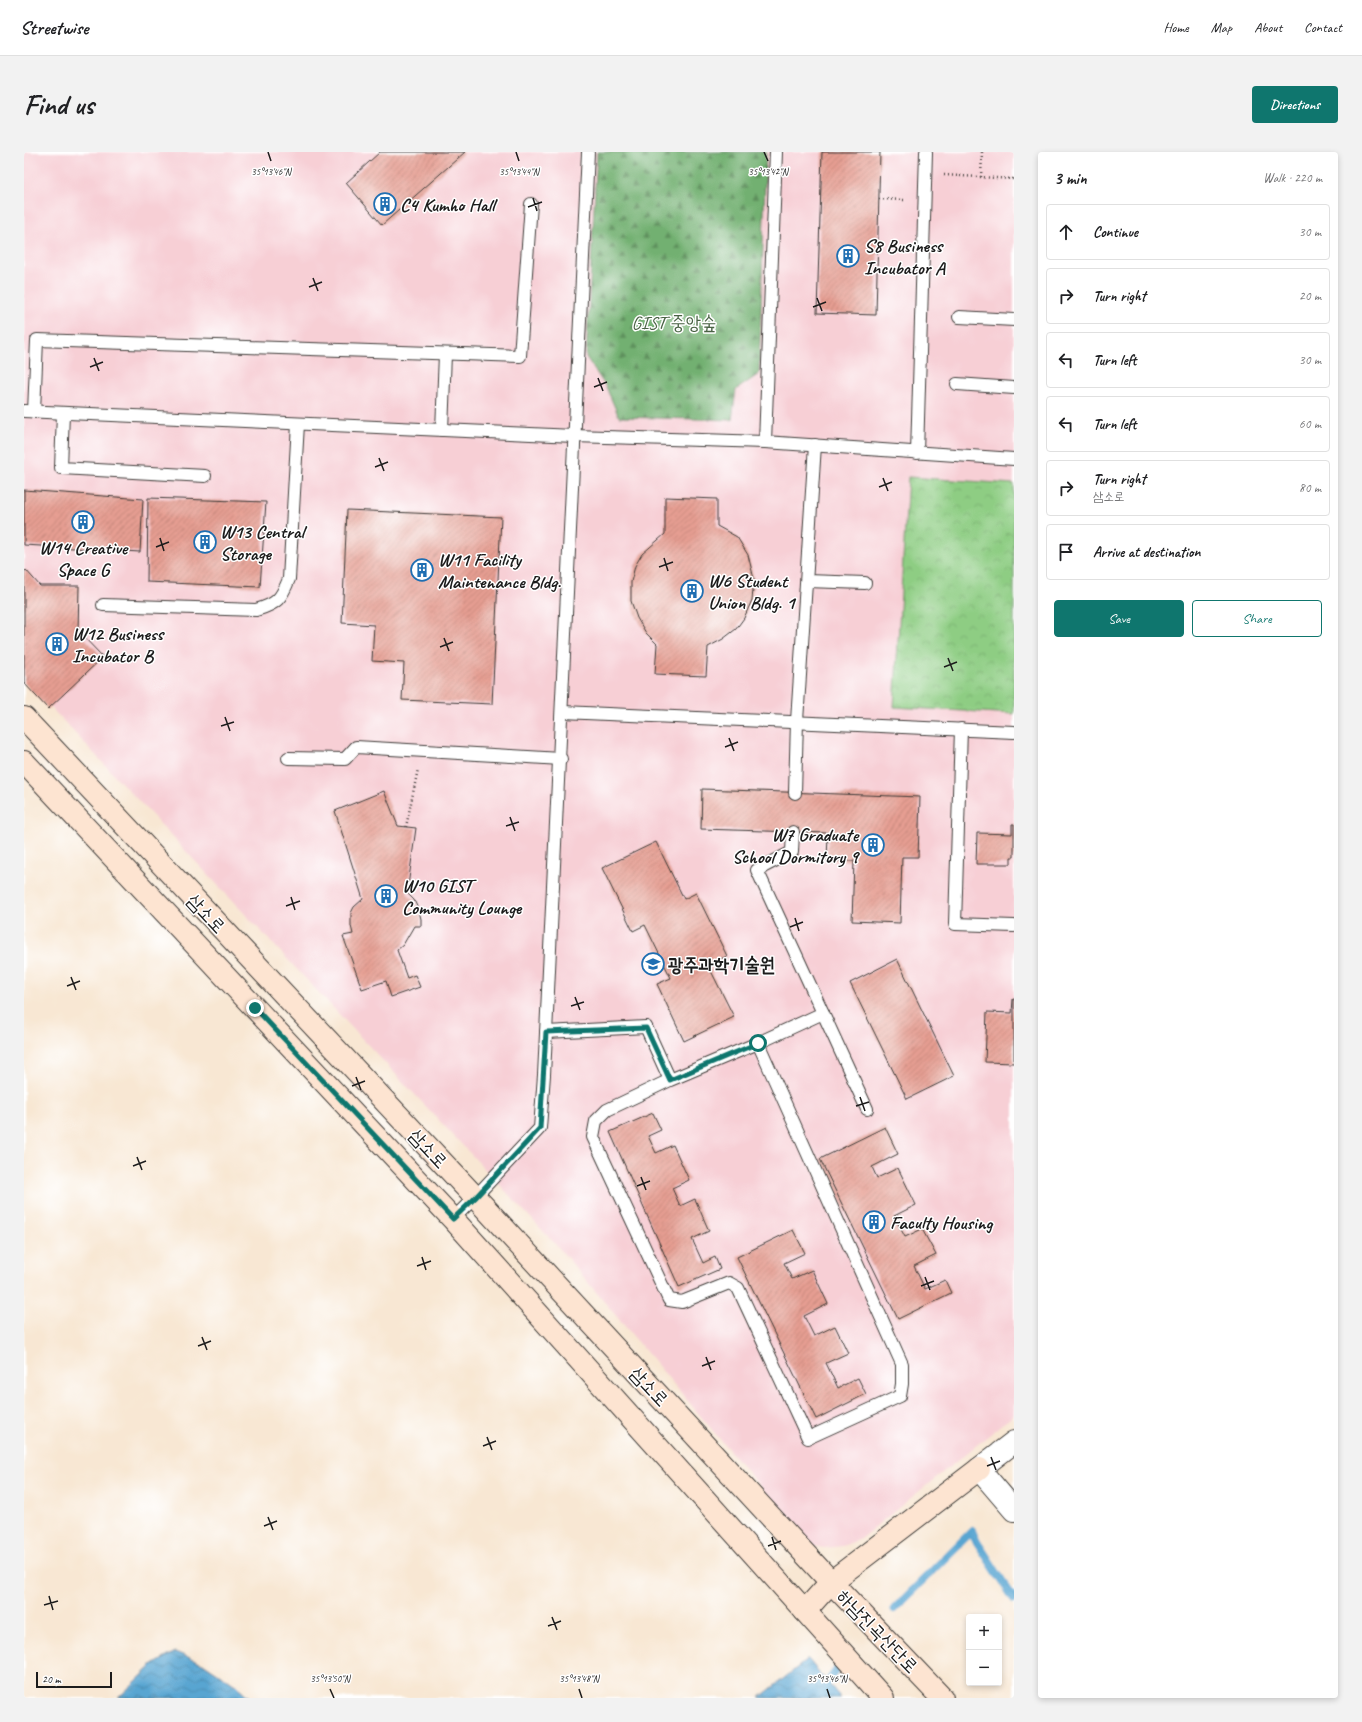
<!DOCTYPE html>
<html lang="en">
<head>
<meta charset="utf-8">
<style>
	:root { --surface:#fff; --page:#f2f2f2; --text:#202124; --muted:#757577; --line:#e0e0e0; --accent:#0f766e }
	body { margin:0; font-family:Caveat,"Poor Story",sans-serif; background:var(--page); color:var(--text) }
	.controls { position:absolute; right:12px; bottom:12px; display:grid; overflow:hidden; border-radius:4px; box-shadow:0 2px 6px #0003 }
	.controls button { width:36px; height:36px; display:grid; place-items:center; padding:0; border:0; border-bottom:1px solid var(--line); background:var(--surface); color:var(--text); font:20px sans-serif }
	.scale { position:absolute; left:12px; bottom:10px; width:76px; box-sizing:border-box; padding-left:4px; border:2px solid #1c1c1c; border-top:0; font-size:11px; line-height:14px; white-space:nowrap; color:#1c1c1c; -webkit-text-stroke:3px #fff; paint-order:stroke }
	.stop { position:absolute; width:12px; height:12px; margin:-9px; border:3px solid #0f766e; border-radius:50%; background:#fff }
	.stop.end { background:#0f766e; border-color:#fff; box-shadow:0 1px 4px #0008 }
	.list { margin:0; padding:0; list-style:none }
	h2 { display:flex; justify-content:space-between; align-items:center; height:52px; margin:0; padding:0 16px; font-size:17px }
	h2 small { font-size:13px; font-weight:400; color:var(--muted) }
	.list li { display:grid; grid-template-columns:26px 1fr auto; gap:12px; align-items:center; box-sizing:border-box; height:56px; margin:0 8px 8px; padding:0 8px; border:1px solid var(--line); border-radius:4px }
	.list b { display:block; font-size:15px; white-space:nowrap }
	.list p { margin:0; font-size:13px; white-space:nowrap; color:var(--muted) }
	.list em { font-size:13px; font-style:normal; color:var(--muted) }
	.actions { display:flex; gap:8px; padding:12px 16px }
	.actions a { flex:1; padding:9px 0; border:1px solid var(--accent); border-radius:4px; text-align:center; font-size:14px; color:var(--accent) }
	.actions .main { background:var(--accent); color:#fff }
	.icon { flex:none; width:22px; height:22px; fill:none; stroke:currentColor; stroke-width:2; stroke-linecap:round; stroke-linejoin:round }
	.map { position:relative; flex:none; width:990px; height:1546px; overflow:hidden; border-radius:4px }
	header { display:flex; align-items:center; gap:24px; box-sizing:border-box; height:56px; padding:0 20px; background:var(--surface); border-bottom:1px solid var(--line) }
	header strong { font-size:19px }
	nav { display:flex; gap:22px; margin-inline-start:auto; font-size:14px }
	.intro { display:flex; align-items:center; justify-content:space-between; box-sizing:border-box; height:96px; padding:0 24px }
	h1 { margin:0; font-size:28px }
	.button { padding:10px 18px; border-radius:4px; background:var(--accent); color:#fff; font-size:14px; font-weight:700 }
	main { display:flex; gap:24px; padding:0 24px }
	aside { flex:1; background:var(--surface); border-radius:4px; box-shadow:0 2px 6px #0003 }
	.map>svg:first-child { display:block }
</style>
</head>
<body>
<header>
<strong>Streetwise</strong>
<nav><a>Home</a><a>Map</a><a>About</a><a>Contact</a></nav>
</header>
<div class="intro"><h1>Find us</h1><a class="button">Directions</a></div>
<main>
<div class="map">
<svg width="990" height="1546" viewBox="0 0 990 1546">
	<defs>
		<pattern id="forest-firs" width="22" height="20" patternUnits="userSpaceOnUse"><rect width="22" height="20" fill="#72b071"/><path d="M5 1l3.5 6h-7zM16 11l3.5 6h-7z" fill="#5d8e5c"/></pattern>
		<pattern id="park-crowns" width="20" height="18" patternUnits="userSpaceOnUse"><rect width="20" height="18" fill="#8ecd83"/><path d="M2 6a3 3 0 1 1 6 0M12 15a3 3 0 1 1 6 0" fill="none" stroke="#7aaf71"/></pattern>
		<pattern id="water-waves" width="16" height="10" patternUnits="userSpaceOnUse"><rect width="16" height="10" fill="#58a5d1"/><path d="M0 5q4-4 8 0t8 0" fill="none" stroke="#4886a9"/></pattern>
		<pattern id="building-hatch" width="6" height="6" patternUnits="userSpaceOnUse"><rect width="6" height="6" fill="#e69e92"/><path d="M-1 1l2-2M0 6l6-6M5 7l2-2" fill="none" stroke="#ba8076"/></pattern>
	</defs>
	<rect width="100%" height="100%" fill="#fff"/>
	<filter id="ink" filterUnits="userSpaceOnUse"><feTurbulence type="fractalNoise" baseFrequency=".025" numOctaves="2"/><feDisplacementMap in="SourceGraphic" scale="8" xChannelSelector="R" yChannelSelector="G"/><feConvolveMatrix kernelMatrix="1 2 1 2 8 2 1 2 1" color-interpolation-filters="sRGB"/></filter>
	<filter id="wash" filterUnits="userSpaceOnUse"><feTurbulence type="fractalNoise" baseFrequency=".012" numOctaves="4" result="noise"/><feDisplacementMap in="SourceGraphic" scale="16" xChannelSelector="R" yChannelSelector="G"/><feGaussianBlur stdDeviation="0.9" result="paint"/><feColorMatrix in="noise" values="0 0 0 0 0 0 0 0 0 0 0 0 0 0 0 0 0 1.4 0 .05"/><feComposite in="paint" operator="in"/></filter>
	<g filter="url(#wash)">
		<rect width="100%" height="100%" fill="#f8e7d3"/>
		<polygon fill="#f7cfd5" points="0,0 990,0 990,1263 836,1387 819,1394 800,1396 785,1393 535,1096 0,527"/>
		<polygon fill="url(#forest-firs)" stroke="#476646" points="573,0 742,0 735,222 712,238 708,268 595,265 582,235 562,205"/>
		<polygon fill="url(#park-crowns)" stroke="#557450" points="884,325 990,332 990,562 870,555"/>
		<g fill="url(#water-waves)" stroke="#3a6076">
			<polygon points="151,1500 179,1511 213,1534 226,1546 94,1546 129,1513"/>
			<polygon points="784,1507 817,1546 735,1546"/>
		</g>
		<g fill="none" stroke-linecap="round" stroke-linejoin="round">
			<g stroke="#58a5d1" stroke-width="8">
				<polyline points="870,1457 948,1379 953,1390 990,1447"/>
				<polyline points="803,1531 815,1515"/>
			</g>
		</g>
		<g id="blocks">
			<g fill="url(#building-hatch)">
				<polygon points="356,0 441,0 358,73 322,31"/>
				<polygon points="798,0 856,0 852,163 793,161"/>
				<polygon points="0,338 119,347 116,400 0,393"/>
				<polygon points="641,345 693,347 693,374 713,385 724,403 730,427 728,448 720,466 712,477 699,487 684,495 682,524 631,522 633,492 622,481 613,466 607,449 607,430 611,414 618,402 641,382"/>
				<polygon points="124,346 242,350 236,435 123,430"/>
				<polygon points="323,358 477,365 468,552 378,548 380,511 348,509 350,473 318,471"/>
				<polygon points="2,418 16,434 55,434 54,479 79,505 24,557 0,531 0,420"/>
				<polygon points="678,637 896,645 894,705 878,705 876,771 828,769 830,709 803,709 804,681 677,677"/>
				<polygon points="360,639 374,674 392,676 383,741 390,748 395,759 397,767 397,774 390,774 379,793 373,798 383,826 391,823 396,835 367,845 362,829 338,837 319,784 329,782 327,774 327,761 330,755 339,747 311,659"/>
				<polygon points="988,672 990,672 990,705 987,705 987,712 952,712 953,681 988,682"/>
				<polygon points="632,690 660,747 672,741 703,804 684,813 710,865 660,889 633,832 647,826 621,773 609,779 578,716"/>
				<polygon points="873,807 930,924 883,947 826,831"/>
				<polygon points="989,847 990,847 990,911 961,910 963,860 988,861"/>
				<polygon points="629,961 637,978 624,984 632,1001 649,993 665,1028 648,1036 656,1054 671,1047 685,1079 668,1087 679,1111 691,1105 696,1117 655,1135 586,980"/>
				<polygon points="861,975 874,1002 848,1015 853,1026 874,1016 892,1053 870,1064 881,1085 898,1077 912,1103 890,1114 901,1137 921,1128 927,1141 874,1167 796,1007"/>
				<polygon points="769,1078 781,1101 760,1111 768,1127 788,1118 804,1152 780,1164 790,1184 811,1174 824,1201 802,1211 814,1236 834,1226 842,1242 792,1267 713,1105"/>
			</g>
		</g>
	</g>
	<g filter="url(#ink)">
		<use href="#blocks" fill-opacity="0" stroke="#3d3a37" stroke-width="1"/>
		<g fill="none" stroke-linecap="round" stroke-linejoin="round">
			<g stroke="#3d3a37" stroke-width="14">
				<g id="lane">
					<polyline points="935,165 990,168"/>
					<polyline points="933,232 990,236"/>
					<polyline points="0,259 550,284 741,290 990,307"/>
					<polyline points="10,260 13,188 496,204 507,52"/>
					<polyline points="39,261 37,316 181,324"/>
					<polyline points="418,278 421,202"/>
					<polyline points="741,290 752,0"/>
					<polyline points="893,301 902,0"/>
					<polyline points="783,429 841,431"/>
					<path d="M79 453 232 458C253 452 257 447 265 427L274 272"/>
					<polyline points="539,560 990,580"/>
					<polyline points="937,577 931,772 990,774"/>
					<polyline points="264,606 321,607 332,595 537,607"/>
					<polyline points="771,641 773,569 791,293"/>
					<polyline points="769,680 768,700 733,718 799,861"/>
					<polyline points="522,880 622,875 646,928 583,958 572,969 569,985 645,1148 658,1150 705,1131 714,1136 784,1286 876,1244 878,1232 878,1212 734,891 646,928"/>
					<polyline points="734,891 799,861 843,957"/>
					<path d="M429 1067 451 1045 516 976 520 923C537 616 549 308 564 0"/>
				</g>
			</g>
			<g stroke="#3d3a37" stroke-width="24">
				<polyline id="street" points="990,1290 955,1317 990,1358"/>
			</g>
			<g stroke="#3d3a37" stroke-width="24">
				<g id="secondary">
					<polyline points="0,566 451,1045 807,1430 918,1546"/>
					<polyline points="0,610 429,1067 859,1546"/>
					<polyline points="781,1459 807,1430 955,1317"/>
				</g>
			</g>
			<g stroke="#3d3a37" stroke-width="2.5" stroke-dasharray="1 3" stroke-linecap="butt">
				<polyline points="920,23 990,27"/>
				<polyline points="957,25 958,0"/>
				<polyline points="855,47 882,48"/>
				<polyline points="382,675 394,617"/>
			</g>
			<use href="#lane" stroke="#fff" stroke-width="12"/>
			<use href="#street" stroke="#fff" stroke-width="22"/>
			<use href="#secondary" stroke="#fde4d1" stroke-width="22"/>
		</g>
	</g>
	<g fill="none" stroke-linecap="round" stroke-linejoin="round" filter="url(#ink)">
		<polyline stroke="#0f766e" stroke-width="5" points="231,856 429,1067 451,1046 516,976 522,880 622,876 646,928 734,891"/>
	</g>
	<path fill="none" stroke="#1c1c1c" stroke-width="1.5" d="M244 0 247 9M492 0 495 9M740 0 744 9M509 46 513 59M504 55 518 50M289 126 294 139M285 135 298 130M793 146 798 159M789 155 802 150M70 206 75 219M66 215 79 210M574 226 579 239M570 235 583 230M355 306 360 319M351 315 364 310M859 326 864 339M855 335 868 330M136 386 140 399M132 395 145 390M640 406 644 419M635 415 649 410M420 486 425 499M416 495 429 490M924 506 929 519M920 515 933 510M201 565 206 579M197 574 210 570M705 586 710 599M701 595 714 590M486 665 491 679M482 674 495 670M267 745 271 758M262 754 276 749M771 766 775 779M766 775 779 770M47 825 52 838M43 834 56 829M551 845 556 858M547 854 560 850M332 925 337 938M328 934 341 929M836 945 841 959M832 954 845 950M113 1005 118 1018M109 1014 122 1009M617 1025 622 1038M613 1034 626 1029M398 1105 402 1118M393 1114 407 1109M901 1125 906 1138M897 1134 910 1129M178 1185 183 1198M174 1194 187 1189M682 1205 687 1218M678 1214 691 1209M463 1285 468 1298M459 1294 472 1289M967 1305 972 1318M963 1314 976 1309M244 1365 249 1378M240 1374 253 1369M748 1385 752 1398M744 1394 757 1389M25 1444 29 1458M20 1453 34 1449M528 1465 533 1478M524 1474 537 1469M306 1537 310 1546M555 1537 558 1546M803 1537 806 1546"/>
	<defs>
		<g id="building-ring" transform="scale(1.15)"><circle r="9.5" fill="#fff" stroke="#1f6fb2" stroke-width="1.5"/><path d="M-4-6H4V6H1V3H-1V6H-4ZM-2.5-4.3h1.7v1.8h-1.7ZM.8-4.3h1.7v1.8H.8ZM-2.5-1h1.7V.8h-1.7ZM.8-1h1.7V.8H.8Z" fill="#1f6fb2"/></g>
		<g id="university-ring" transform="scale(1.15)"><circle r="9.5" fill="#fff" stroke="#1f6fb2" stroke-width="1.5"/><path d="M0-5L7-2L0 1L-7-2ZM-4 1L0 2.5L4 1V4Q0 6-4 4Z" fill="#1f6fb2"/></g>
	</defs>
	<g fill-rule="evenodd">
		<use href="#building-ring" x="361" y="52"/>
		<use href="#building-ring" x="824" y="104"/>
		<use href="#building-ring" x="59" y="370"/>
		<use href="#building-ring" x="181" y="390"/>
		<use href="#building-ring" x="398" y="418"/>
		<use href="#building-ring" x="668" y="439"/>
		<use href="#building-ring" x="33" y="492"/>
		<use href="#building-ring" x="849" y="693"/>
		<use href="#building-ring" x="362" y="744"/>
		<use href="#university-ring" x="629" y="812"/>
		<use href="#building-ring" x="850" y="1070"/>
	</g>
	<g text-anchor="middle" stroke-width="3" stroke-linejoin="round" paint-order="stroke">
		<g font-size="19" font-weight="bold" fill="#1c1c1c" stroke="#fff" text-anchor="start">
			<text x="376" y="59">C4 Kumho Hall</text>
			<text x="840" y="100">S8 Business<tspan x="840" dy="22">Incubator A</tspan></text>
			<text x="196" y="386">W13 Central<tspan x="196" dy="22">Storage</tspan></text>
			<text x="59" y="402" text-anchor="middle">W14 Creative<tspan x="59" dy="22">Space G</tspan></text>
			<text x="414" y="414">W11 Facility<tspan x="414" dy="22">Maintenance Bldg.</tspan></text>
			<text x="684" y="435">W6 Student<tspan x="684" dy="22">Union Bldg. 1</tspan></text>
			<text x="48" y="488">W12 Business<tspan x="48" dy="22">Incubator B</tspan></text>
			<text x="834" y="689" text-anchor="end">W7 Graduate<tspan x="834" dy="22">School Dormitory 9</tspan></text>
			<text x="378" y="740">W10 GIST<tspan x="378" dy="22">Community Lounge</tspan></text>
			<text x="644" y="819">광주과학기술원</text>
			<text x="866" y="1077">Faculty Housing</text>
		</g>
		<g font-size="19" fill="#4a6345" stroke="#fff">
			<text x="650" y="177">GIST 중앙숲</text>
		</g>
		<g font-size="19" fill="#1c1c1c" stroke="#fff">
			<text transform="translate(183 761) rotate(47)" y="7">삼소로</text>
			<text transform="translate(405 996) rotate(47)" y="7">삼소로</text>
			<text transform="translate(626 1234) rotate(47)" y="7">삼소로</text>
			<text transform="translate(854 1479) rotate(46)" y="7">하남진곡산단로</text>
		</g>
	</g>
	<g font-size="10" text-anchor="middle" fill="#1c1c1c" stroke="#fff" stroke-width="3" stroke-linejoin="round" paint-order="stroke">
		<text x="247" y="23">35°13'46"N</text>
		<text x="495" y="23">35°13'44"N</text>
		<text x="744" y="23">35°13'42"N</text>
		<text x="306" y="1530">35°13'50"N</text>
		<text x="555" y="1530">35°13'48"N</text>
		<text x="803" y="1530">35°13'46"N</text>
	</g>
</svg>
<div class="controls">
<button>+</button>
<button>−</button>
</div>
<div class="scale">20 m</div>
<div class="stop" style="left:734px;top:891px"></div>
<div class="stop end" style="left:231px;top:856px"></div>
</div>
<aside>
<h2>3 min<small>Walk · 220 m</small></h2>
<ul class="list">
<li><svg class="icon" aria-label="ahead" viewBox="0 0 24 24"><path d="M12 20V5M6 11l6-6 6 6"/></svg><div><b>Continue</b></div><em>30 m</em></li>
<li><svg class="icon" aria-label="right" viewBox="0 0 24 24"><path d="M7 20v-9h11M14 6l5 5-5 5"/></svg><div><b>Turn right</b></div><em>20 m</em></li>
<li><svg class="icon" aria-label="left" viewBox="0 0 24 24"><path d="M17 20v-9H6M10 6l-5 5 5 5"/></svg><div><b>Turn left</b></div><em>30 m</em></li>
<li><svg class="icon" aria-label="left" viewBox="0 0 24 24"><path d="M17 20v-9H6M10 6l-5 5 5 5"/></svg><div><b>Turn left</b></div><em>60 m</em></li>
<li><svg class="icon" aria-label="right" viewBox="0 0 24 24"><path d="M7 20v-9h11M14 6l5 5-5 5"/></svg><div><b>Turn right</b><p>삼소로</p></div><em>80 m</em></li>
<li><svg class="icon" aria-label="arrive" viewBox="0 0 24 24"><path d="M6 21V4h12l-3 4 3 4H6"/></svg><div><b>Arrive at destination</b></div></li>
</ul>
<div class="actions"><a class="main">Save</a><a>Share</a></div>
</aside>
</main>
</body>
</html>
